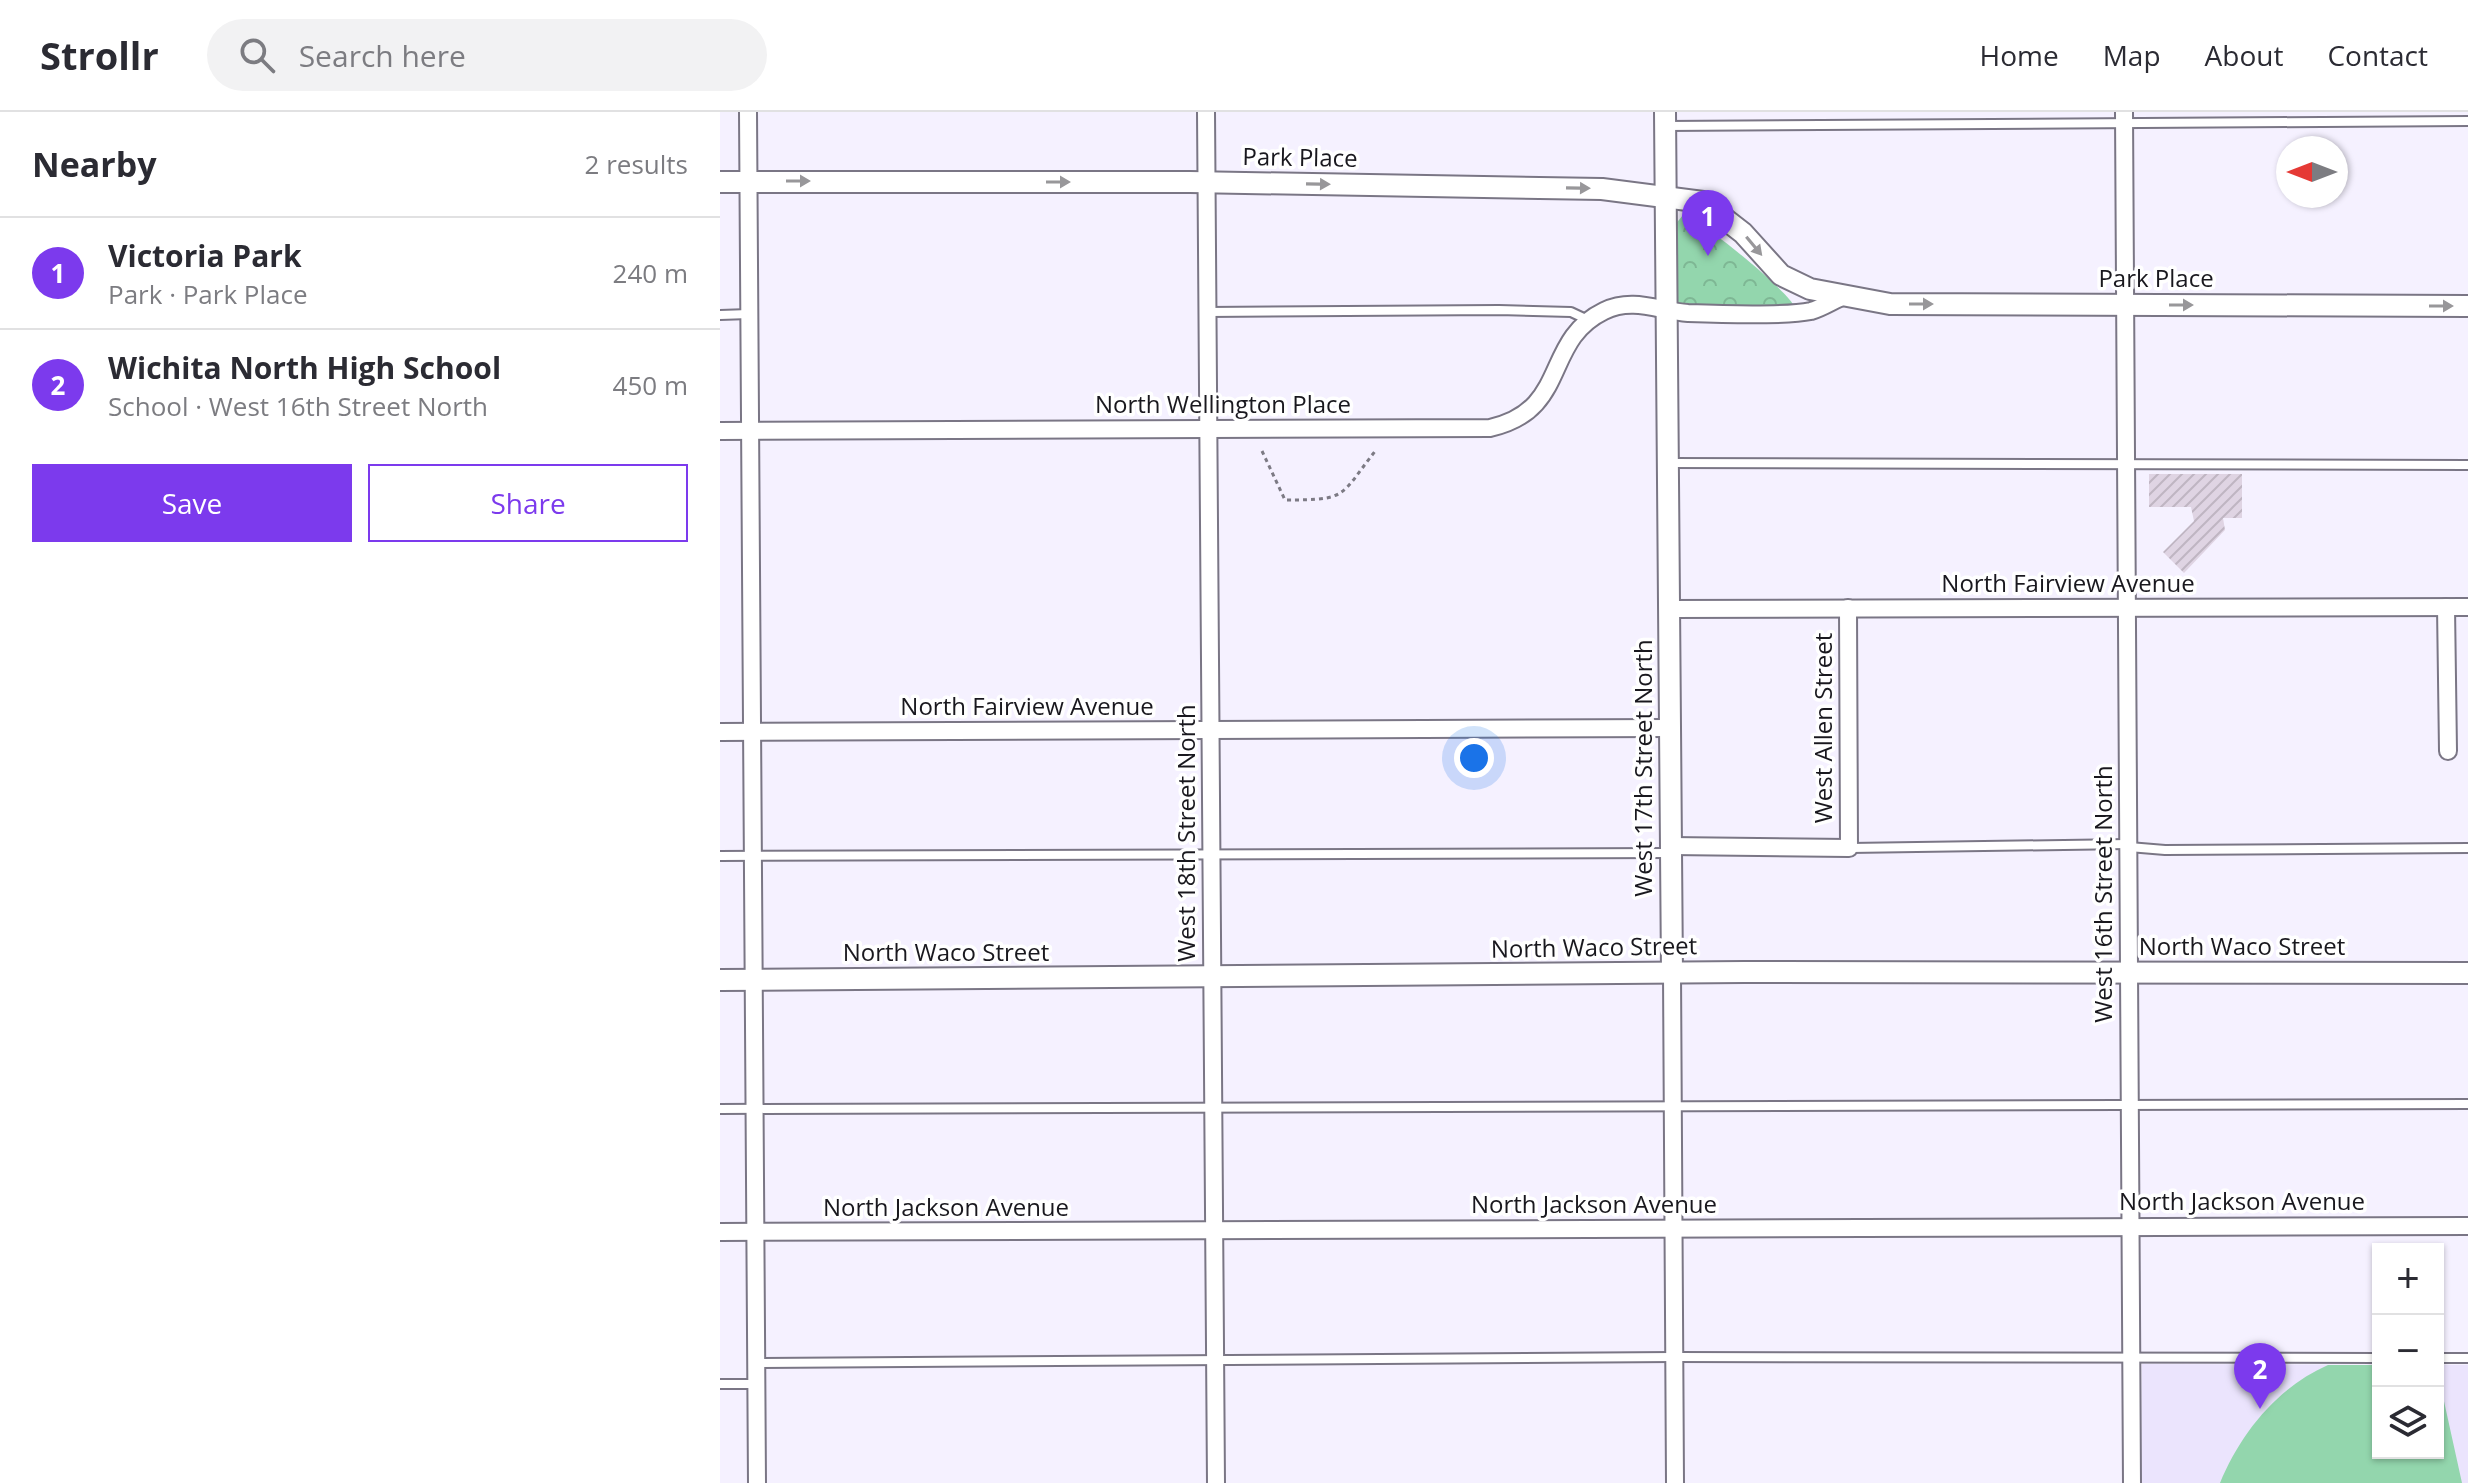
<!DOCTYPE html>
<html lang="en">
<head>
<meta charset="utf-8">
<style>
	:root { --surface:#fff; --page:#f2f2f3; --text:#2b2b33; --muted:#7c7c81; --line:#e1e1e2; --accent:#7c3aed }
	body { margin:0; font-family:"Open Sans",sans-serif; background:var(--page); color:var(--text) }
	.controls { position:absolute; right:24px; bottom:24px; display:grid; overflow:hidden; border-radius:0px; box-shadow:0 2px 6px #0004 }
	.controls button { width:72px; height:72px; display:grid; place-items:center; padding:0; border:0; border-bottom:2px solid var(--line); background:var(--surface); color:var(--text); font:40px sans-serif }
	.compass { position:absolute; left:1556px; top:24px; width:72px; height:72px; border-radius:50%; background:var(--surface); box-shadow:0 2px 6px #0004; rotate:270deg }
	.you { position:absolute; left:754px; top:646px; width:28px; height:28px; margin:-20px; border:6px solid #fff; border-radius:50%; background:#1a73e8; box-shadow:0 0 0 12px #1a73e833 }
	.badge { display:grid; place-items:center; width:52px; height:52px; border-radius:50%; background:var(--accent); color:#fff; font-size:26px; font-weight:700 }
	.pin { position:absolute; translate:-50% -66px; filter:drop-shadow(0 2px 4px #0008) }
	.pin::after { content:''; position:absolute; top:42px; width:28px; height:24px; background:inherit; clip-path:polygon(0 0,100% 0,50% 100%) }
	.list { margin:0; padding:0; list-style:none }
	h2 { display:flex; justify-content:space-between; align-items:center; height:104px; margin:0; padding:0 32px; font-size:34px }
	h2 small { font-size:26px; font-weight:400; color:var(--muted) }
	.list li { display:grid; grid-template-columns:52px 1fr auto; gap:24px; align-items:center; box-sizing:border-box; height:112px; padding:0 32px; border-top:2px solid var(--line) }
	.list b { display:block; font-size:30px; white-space:nowrap }
	.list p { margin:0; font-size:26px; white-space:nowrap; color:var(--muted) }
	.list em { font-size:26px; font-style:normal; color:var(--muted) }
	.actions { display:flex; gap:16px; padding:24px 32px }
	.actions a { flex:1; padding:18px 0; border:2px solid var(--accent); border-radius:0px; text-align:center; font-size:28px; color:var(--accent) }
	.actions .main { background:var(--accent); color:#fff }
	.icon { flex:none; width:44px; height:44px; fill:none; stroke:currentColor; stroke-width:2; stroke-linecap:round; stroke-linejoin:round }
	.map { position:relative; flex:none; width:1748px; height:1371px; overflow:hidden }
	header { display:flex; align-items:center; gap:48px; box-sizing:border-box; height:112px; padding:0 40px; background:var(--surface); border-bottom:2px solid var(--line) }
	header strong { font-size:38px }
	nav { display:flex; gap:44px; margin-inline-start:auto; font-size:28px }
	.search { width:560px; height:72px; background:var(--page); display:flex; align-items:center; gap:20px; box-sizing:border-box; padding:0 28px; border-radius:44px; color:var(--muted); font-size:30px }
	main { display:flex }
	aside { flex:1; background:var(--surface) }
	.map>svg:first-child { display:block }
</style>
</head>
<body>
<header>
<strong>Strollr</strong>
<div class="search"><svg class="icon" aria-label="search" viewBox="0 0 24 24"><circle cx="10" cy="10" r="6"/><path d="M15 15l6 6"/></svg>Search here</div>
<nav><a>Home</a><a>Map</a><a>About</a><a>Contact</a></nav>
</header>
<main>
<aside>
<h2>Nearby<small>2 results</small></h2>
<ul class="list">
<li><span class="badge">1</span><div><b>Victoria Park</b><p>Park · Park Place</p></div><em>240 m</em></li>
<li><span class="badge">2</span><div><b>Wichita North High School</b><p>School · West 16th Street North</p></div><em>450 m</em></li>
</ul>
<div class="actions"><a class="main">Save</a><a>Share</a></div>
</aside>
<div class="map">
<svg width="1748" height="1371" viewBox="0 0 1748 1371">
	<defs>
		<pattern id="park-crowns" width="20" height="18" patternUnits="userSpaceOnUse" patternTransform="scale(2)"><rect width="20" height="18" fill="#93d6ad"/><path d="M2 6a3 3 0 1 1 6 0M12 15a3 3 0 1 1 6 0" fill="none" stroke="#7eb794"/></pattern>
		<pattern id="building-hatch" width="6" height="6" patternUnits="userSpaceOnUse" patternTransform="scale(2)"><rect width="6" height="6" fill="#dfd4e3"/><path d="M-1 1l2-2M0 6l6-6M5 7l2-2" fill="none" stroke="#bfb5c2"/></pattern>
	</defs>
	<rect width="100%" height="100%" fill="#f5f1ff"/>
	<polygon fill="#ebe4fd" points="1422,1252 1658,1253 1658,1341 1718,1341 1718,1253 1748,1253 1748,1371 1421,1371"/>
	<path fill="url(#park-crowns)" d="M963 103C981 107 1074 184 1074 195L964 196 956 192 954 114Z"/>
	<path fill="#93d6ad" d="M1608 1253H1658V1341H1718V1262L1742 1371H1500C1521 1320 1558 1275 1608 1253Z"/>
	<polygon fill="url(#building-hatch)" points="1429,362 1522,362 1522,406 1503,406 1505,418 1464,461 1443,440 1474,409 1471,395 1429,395"/>
	<g fill="none" stroke-linecap="round" stroke-linejoin="round">
		<g stroke="#7a7685" stroke-width="12">
			<g id="service">
				<polyline points="946,14 1748,9"/>
				<polyline points="487,200 779,198 851,200 868,208"/>
				<polyline points="0,203 29,202"/>
				<polyline points="948,351 1748,353"/>
				<polyline points="1409,735 1445,738 1748,736"/>
				<polyline points="1130,736 1408,732"/>
				<polyline points="0,744 950,741"/>
				<polyline points="0,997 1748,992"/>
				<polyline points="1718,1246 1748,1246"/>
				<polyline points="36,1251 954,1245 1658,1246"/>
				<polyline points="0,1272 37,1272"/>
			</g>
		</g>
		<g stroke="#7a7685" stroke-width="20">
			<g id="minor">
				<polyline points="28,0 37,1371"/>
				<polyline points="486,0 496,1371"/>
				<polyline points="1404,0 1412,1371"/>
				<path d="M0 319 770 316C850 298 822 229 884 199 913 185 939 199 968 201 995 202 1066 204 1091 199 1102 196 1114 188 1124 184"/>
				<polyline points="1726,495 1728,639"/>
				<polyline points="949,497 1748,495"/>
				<polyline points="0,620 950,616"/>
				<polyline points="950,734 1129,736 1128,496"/>
				<polyline points="952,861 955,1371"/>
				<polyline points="0,1120 1748,1114"/>
			</g>
		</g>
		<g stroke="#7a7685" stroke-width="24">
			<g id="tertiary">
				<polyline points="945,0 952,861"/>
				<polyline points="0,70 470,70 882,77 983,90 1023,121 1061,163 1090,177 1170,192 1748,194"/>
				<polyline points="0,868 1024,860 1748,861"/>
			</g>
		</g>
		<path stroke="#7c7a84" stroke-width="3" stroke-dasharray="4 4" stroke-linecap="butt" d="M542 339 565 388C629 388 619 385 656 338"/>
		<use href="#service" stroke="#fff" stroke-width="8"/>
		<use href="#minor" stroke="#fff" stroke-width="16"/>
		<use href="#tertiary" stroke="#fff" stroke-width="20"/>
	</g>
	<defs><path id="oneway-solid" d="M-6-.8H1V-3.2L6.5 0L1 3.2V.8H-6Z" transform="scale(2)"/></defs>
	<g fill="#98979a">
		<use href="#oneway-solid" transform="translate(78 69)"/>
		<use href="#oneway-solid" transform="translate(338 70)"/>
		<use href="#oneway-solid" transform="translate(598 72) rotate(1)"/>
		<use href="#oneway-solid" transform="translate(858 76) rotate(1)"/>
		<use href="#oneway-solid" transform="translate(1034 134) rotate(50)"/>
		<use href="#oneway-solid" transform="translate(1201 192)"/>
		<use href="#oneway-solid" transform="translate(1461 193)"/>
		<use href="#oneway-solid" transform="translate(1721 194)"/>
	</g>
	<g text-anchor="middle" stroke-width="7" stroke-linejoin="round" paint-order="stroke">
		<g font-size="24" fill="#19181e" stroke="#fff">
			<text transform="translate(580 46) rotate(1)" y="8">Park Place</text>
			<text x="1436" y="175">Park Place</text>
			<text x="503" y="301">North Wellington Place</text>
			<text x="1348" y="480">North Fairview Avenue</text>
			<text x="307" y="603">North Fairview Avenue</text>
			<text transform="translate(1104 616) rotate(-90)" y="8">West Allen Street</text>
			<text transform="translate(924 656) rotate(-90)" y="8">West 17th Street North</text>
			<text transform="translate(467 721) rotate(-90)" y="8">West 18th Street North</text>
			<text transform="translate(1384 782) rotate(-90)" y="8">West 16th Street North</text>
			<text x="1522" y="843">North Waco Street</text>
			<text transform="translate(874 836) rotate(-1)" y="8">North Waco Street</text>
			<text x="226" y="849">North Waco Street</text>
			<text x="1522" y="1098">North Jackson Avenue</text>
			<text x="874" y="1101">North Jackson Avenue</text>
			<text x="226" y="1104">North Jackson Avenue</text>
		</g>
	</g>
</svg>
<div class="controls">
<button>+</button>
<button>−</button>
<button><svg class="icon" aria-label="layers" viewBox="0 0 24 24"><path d="M12 4l9 5-9 5-9-5zM3 14l9 5 9-5"/></svg></button>
</div>
<svg class="compass" viewBox="-18 -18 36 36"><path d="M0-13l5 13h-10z" fill="#e53935"/><path d="M0 13l5-13h-10z" fill="#7c7c81"/></svg>
<div class="you"></div>
<div class="pin badge" style="left:988px;top:144px">1</div>
<div class="pin badge" style="left:1540px;top:1297px">2</div>
</div>
</main>
</body>
</html>
